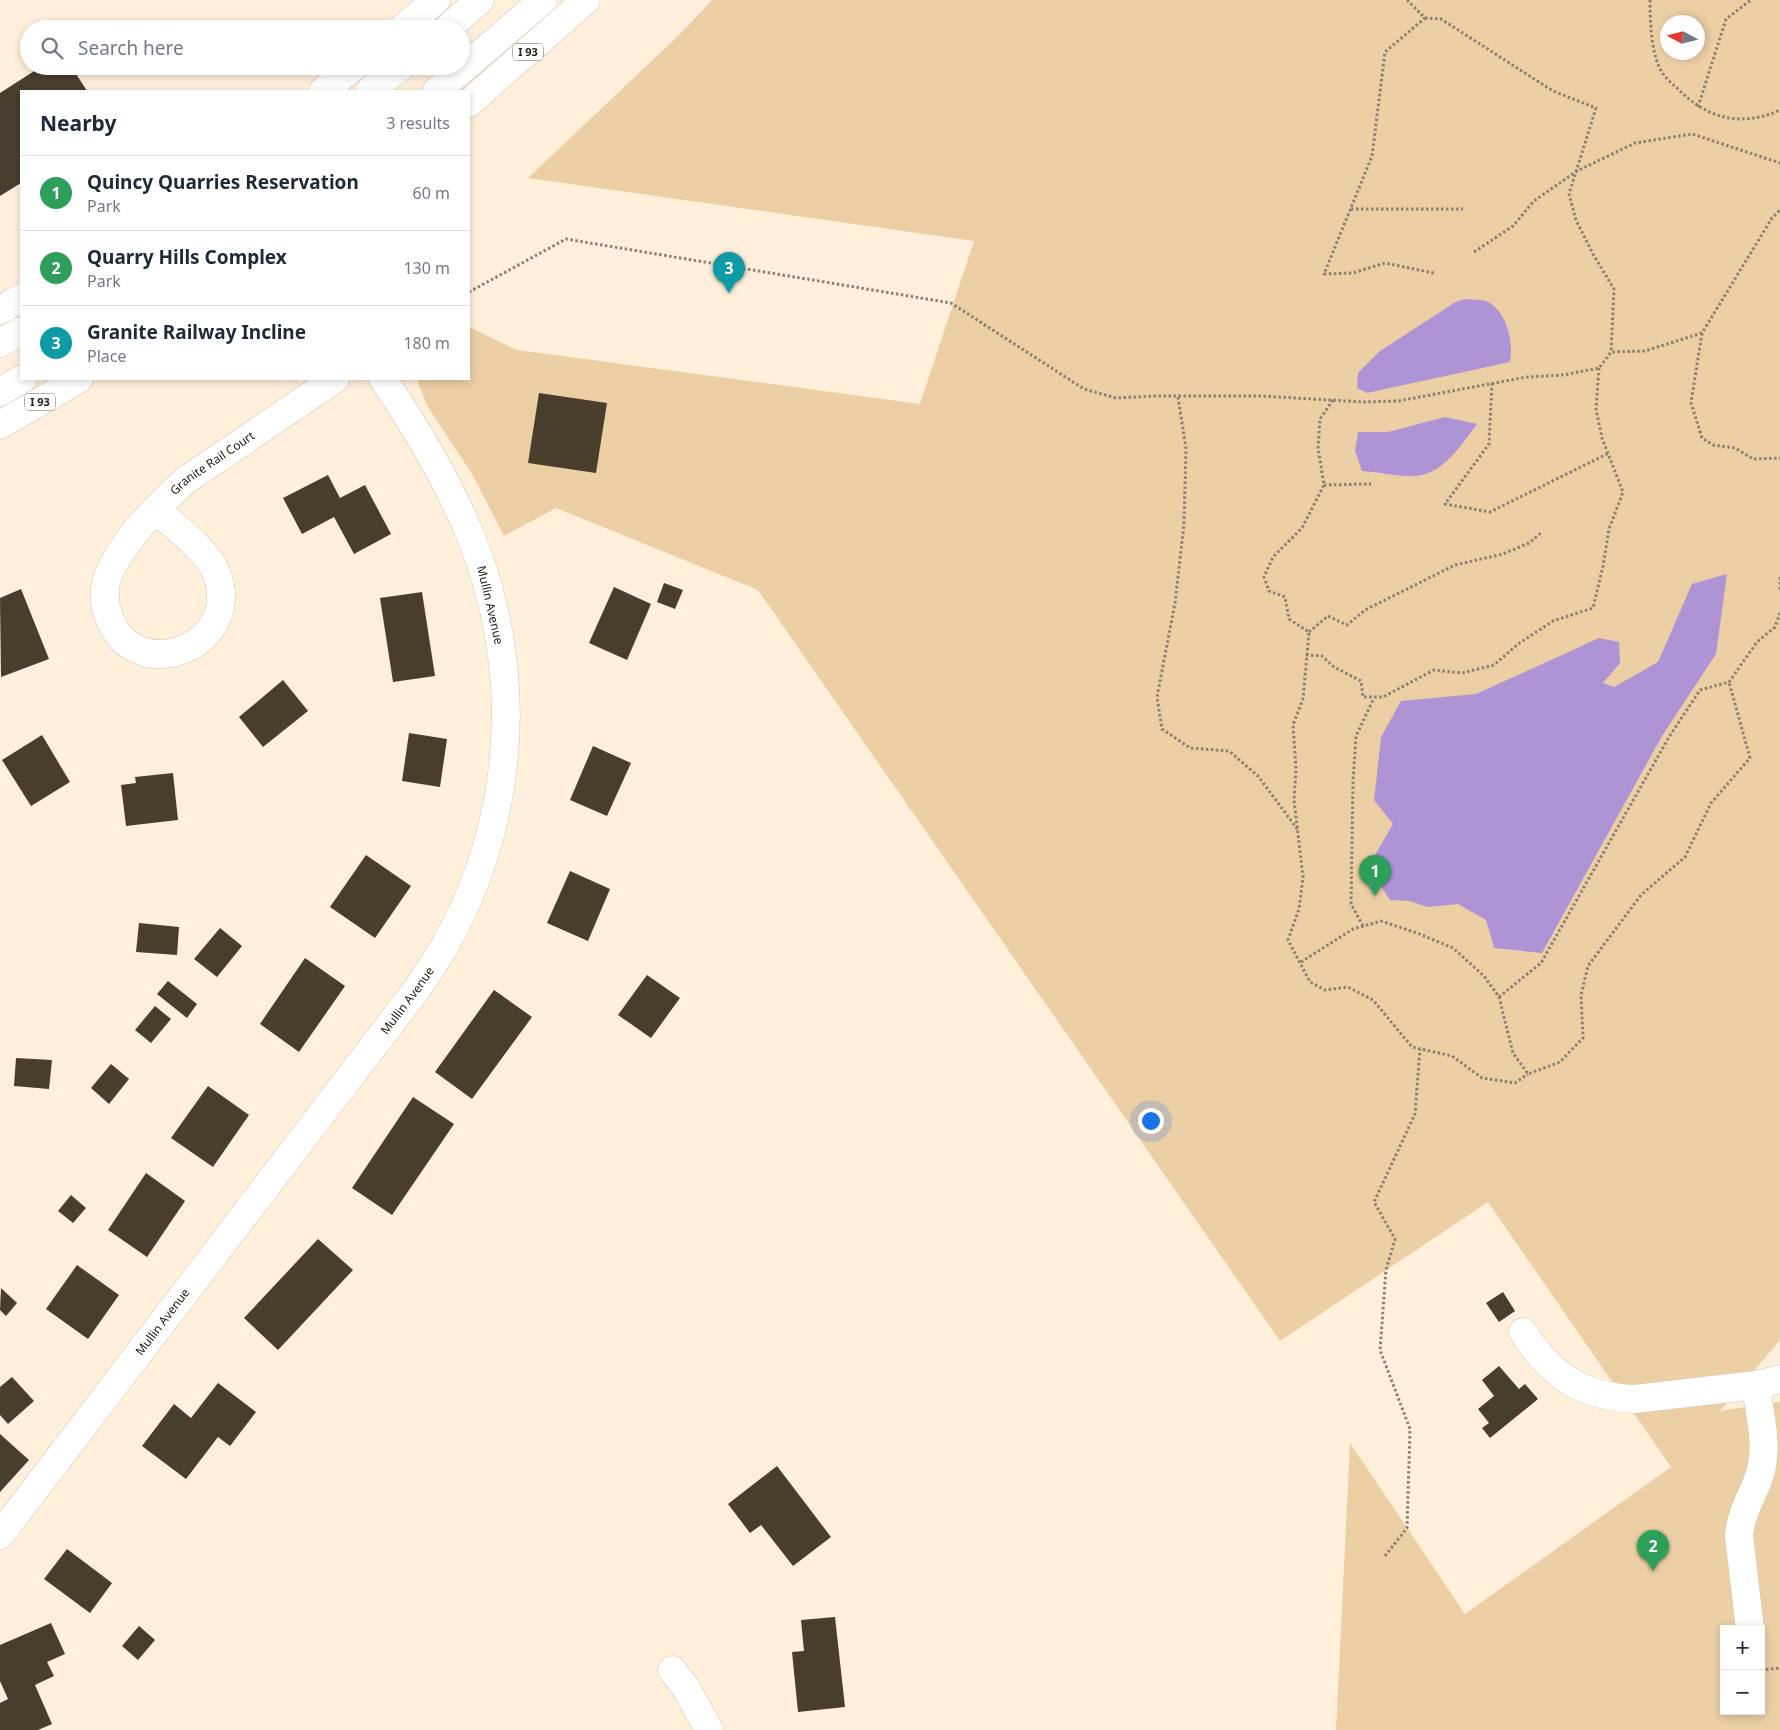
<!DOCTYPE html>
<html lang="en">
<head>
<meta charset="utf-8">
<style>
	:root { --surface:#fff; --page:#f6f6f7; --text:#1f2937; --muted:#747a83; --line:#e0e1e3; --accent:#935bd2 }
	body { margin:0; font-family:"Noto Sans",sans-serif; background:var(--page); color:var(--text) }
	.controls { position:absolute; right:15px; bottom:15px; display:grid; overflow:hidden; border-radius:0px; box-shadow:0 2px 8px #0003 }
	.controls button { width:45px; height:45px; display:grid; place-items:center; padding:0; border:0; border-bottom:1px solid var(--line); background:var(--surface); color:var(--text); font:25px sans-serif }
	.compass { position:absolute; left:1660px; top:15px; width:45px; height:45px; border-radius:50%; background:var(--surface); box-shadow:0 2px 8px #0003; rotate:277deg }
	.you { position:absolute; left:1150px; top:1120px; width:18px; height:18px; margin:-12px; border:4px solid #fff; border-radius:50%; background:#1a73e8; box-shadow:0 0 0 8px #1a73e833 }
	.badge { display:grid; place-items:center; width:32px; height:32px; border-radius:50%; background:var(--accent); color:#fff; font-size:16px; font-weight:700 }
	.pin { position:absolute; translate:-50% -41px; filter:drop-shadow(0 1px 2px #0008) }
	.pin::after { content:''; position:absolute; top:26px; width:18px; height:15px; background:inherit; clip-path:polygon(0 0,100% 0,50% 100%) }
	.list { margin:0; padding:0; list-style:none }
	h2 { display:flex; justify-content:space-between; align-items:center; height:65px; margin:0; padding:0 20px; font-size:21px }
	h2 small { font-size:16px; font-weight:400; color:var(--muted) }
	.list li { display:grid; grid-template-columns:32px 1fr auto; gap:15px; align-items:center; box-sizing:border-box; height:75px; padding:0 20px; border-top:1px solid var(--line) }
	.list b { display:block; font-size:19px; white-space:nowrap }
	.list p { margin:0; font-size:16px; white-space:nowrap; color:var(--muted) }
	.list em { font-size:16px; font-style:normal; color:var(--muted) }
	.icon { flex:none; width:28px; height:28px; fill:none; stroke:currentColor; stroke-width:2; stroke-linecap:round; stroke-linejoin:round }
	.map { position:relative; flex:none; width:1780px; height:1730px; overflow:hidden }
	.search { position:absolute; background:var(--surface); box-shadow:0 2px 8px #0003; left:20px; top:20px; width:450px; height:55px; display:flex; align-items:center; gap:12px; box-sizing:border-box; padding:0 18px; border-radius:28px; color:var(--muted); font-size:19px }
	.panel { position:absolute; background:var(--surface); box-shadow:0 2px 8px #0003; left:20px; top:90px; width:450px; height:290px; border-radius:0px }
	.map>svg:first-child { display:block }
</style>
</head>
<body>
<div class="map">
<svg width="1780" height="1730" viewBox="0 0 1780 1730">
	<rect width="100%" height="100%" fill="#ffefdb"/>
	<path fill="#edcfa6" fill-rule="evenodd" d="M712 0H1780V1340L1720 1411 1780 1402V1730H1336L1350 1443 1465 1614 1671 1467 1488 1202 1280 1341 758 590 556 508 504 536 472 474 428 407 418 383V379H469V327L517 350 920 404 974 241 528 178 680 34ZM1668 22H1698V52H1668ZM1724 1629H1761V1711H1724Z"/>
	<g fill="#af94d5">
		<path d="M1464 299C1471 300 1482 299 1488 302 1507 312 1514 343 1510 362L1367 393 1357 388 1358 373 1380 351 1454 303Z"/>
		<path d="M1445 417 1477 424C1463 443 1443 474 1416 476 1399 477 1380 472 1362 471L1355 451 1358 432H1388Z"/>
		<polygon points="1727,574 1716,654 1662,736 1542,953 1494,948 1486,920 1458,904 1428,907 1410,901 1390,900 1368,867 1393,824 1374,800 1381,737 1401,701 1476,694 1599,638 1619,642 1620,663 1603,683 1614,687 1658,662 1692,584"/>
	</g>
	<g fill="#493d2c">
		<polygon points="42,66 71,66 87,91 21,91 21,183 0,196 0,93"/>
		<polygon points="539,393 607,403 596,473 528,463"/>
		<polygon points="328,475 340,498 365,485 391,534 354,554 334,517 302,534 283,498"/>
		<polygon points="664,583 683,590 675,609 657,602"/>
		<polygon points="614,587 651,604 627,660 589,643"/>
		<polygon points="21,589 49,659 1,677 0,598"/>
		<polygon points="422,592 435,676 393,682 380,598"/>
		<polygon points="283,680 308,711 263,747 239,717"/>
		<polygon points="409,733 447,739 440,787 402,781"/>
		<polygon points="42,735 70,782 31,806 2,760"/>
		<polygon points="593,746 631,763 607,816 570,800"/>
		<polygon points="173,773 178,820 126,826 121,785 136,783 135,777"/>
		<polygon points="366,855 411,886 375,938 330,907"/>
		<polygon points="570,871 610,889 588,941 547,923"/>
		<polygon points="139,923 179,927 177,955 136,952"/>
		<polygon points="220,928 242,946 217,977 194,959"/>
		<polygon points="305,958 345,986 299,1052 260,1024"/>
		<polygon points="647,975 680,998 651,1038 618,1015"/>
		<polygon points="168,981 197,1004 187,1018 157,994"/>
		<polygon points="494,990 532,1017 472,1099 435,1072"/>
		<polygon points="155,1006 171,1019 151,1043 135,1030"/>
		<polygon points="16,1058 52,1060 49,1089 14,1086"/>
		<polygon points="111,1064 129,1079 109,1104 91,1088"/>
		<polygon points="208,1086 249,1115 213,1167 171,1138"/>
		<polygon points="413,1097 454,1124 392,1215 352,1188"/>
		<polygon points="146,1173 185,1201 147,1257 108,1230"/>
		<polygon points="71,1195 86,1208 73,1223 58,1211"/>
		<polygon points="318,1239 353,1270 278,1350 244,1318"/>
		<polygon points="77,1265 119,1295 88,1339 46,1309"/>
		<polygon points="1,1288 17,1303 6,1316 0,1310"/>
		<polygon points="1503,1292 1515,1311 1499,1322 1486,1303"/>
		<polygon points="1499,1366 1519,1389 1525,1384 1538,1399 1490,1438 1482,1428 1489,1423 1478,1409 1494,1396 1482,1380"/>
		<polygon points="12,1377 34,1401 8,1424 0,1415 0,1387"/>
		<polygon points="218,1383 256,1412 230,1446 218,1437 186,1479 142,1446 174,1404 191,1418"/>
		<polygon points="0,1434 29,1460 0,1492"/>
		<polygon points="777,1466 831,1537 793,1566 761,1525 750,1533 728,1504"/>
		<polygon points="67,1549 112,1583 90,1613 44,1579"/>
		<polygon points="835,1617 845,1707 798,1712 792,1652 804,1651 801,1620"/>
		<polygon points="51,1623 65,1654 47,1662 54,1676 35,1685 52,1724 38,1730 0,1730 0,1703 8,1699 0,1681 0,1645"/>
		<polygon points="139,1626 155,1640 138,1660 122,1646"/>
	</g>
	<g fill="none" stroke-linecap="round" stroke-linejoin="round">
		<g stroke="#d5c6b2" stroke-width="29">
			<g id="minor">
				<path id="s1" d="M156 510C174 526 207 550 216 572 246 646 135 689 109 617 103 602 103 584 111 569 128 534 158 506 186 480L335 379"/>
				<path d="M1523 1332C1551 1376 1583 1397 1635 1399L1756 1385 1780 1379"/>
				<path id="s2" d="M0 1535 417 989C512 855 532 690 471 537 448 481 417 429 383 379"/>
				<path d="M1750 1629 1739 1536C1741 1509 1755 1494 1761 1470 1768 1443 1759 1412 1756 1385"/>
				<polyline points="672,1670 686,1688 709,1730"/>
			</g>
		</g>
		<g stroke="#d5c6b2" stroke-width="29">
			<g id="highway">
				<polyline points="402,29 436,0"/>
				<polyline points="447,29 480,0"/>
				<polyline points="323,91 355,66"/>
				<polyline points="370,91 401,66"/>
				<polyline points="437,91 543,0"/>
				<polyline points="469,103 586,0"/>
				<polyline points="0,310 21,298"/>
				<polyline points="0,343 21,331"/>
				<polyline points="0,392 22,379"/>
				<polyline points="0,425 79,379"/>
			</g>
		</g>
		<g stroke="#8a8072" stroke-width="3" stroke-dasharray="2.5 2.5" stroke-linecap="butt">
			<polyline points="1407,0 1425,18 1385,52 1372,156 1324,274 1353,273 1385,263 1434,273"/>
			<path d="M1650 0C1650 21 1651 56 1663 74 1667 79 1672 84 1677 88 1706 118 1740 128 1780 110"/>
			<polyline points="1425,18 1441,19 1553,91 1596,108 1569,194 1576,220 1593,254 1614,289 1611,352"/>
			<polyline points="1698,107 1726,19 1751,0"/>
			<polyline points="1351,209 1463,209"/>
			<polyline points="1474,252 1513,226 1534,201 1577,171 1635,143 1692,134 1780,163"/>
			<polyline points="469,292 566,239 951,303 1084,389 1116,398 1156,396 1261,396 1364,402 1398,401 1527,377 1563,375 1599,368 1611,352 1645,351 1702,333 1772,218 1780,210"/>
			<polyline points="1702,333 1691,403 1702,438 1713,445 1735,448 1753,459 1780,458"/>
			<polyline points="1492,383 1489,444 1445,504 1490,512 1609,453"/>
			<polyline points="1178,397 1186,449 1184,524 1175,603 1157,697 1162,729 1190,748 1229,751 1258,776 1298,830"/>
			<polyline points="1333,400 1320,419 1318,448 1324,485 1302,528 1273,557 1264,577 1269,591 1285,597 1289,619 1309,632 1303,699 1293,725 1296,769 1294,800 1303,877 1299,909 1288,940 1310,982 1325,990 1348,987 1373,1000 1412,1047 1452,1056 1482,1078 1515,1083 1528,1074"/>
			<polyline points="1324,485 1371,484"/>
			<polyline points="1780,577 1780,592"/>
			<polyline points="1309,632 1328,616 1347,625 1365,610 1455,565 1503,554 1529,543 1541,533"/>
			<polyline points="1306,655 1322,656 1334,667 1361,681 1363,697 1383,697 1434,670 1462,673 1494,665 1518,644 1553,621 1593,608 1603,566 1609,529 1623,492 1602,438 1596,409 1599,368"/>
			<polyline points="1363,926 1351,904 1353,782 1356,736 1374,698"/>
			<polyline points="1301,962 1353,929 1381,921 1417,933 1453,948 1484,976 1499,997 1513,1053 1528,1074 1560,1062 1583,1038 1581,995 1588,966 1641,895 1685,857 1711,803 1750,758 1729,682"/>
			<polyline points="1499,997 1541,963 1669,737 1700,690 1729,682 1757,642 1775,627 1780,613"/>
			<polyline points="1385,1556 1407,1528 1410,1429 1380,1350 1386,1270 1395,1239 1374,1202 1415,1114 1420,1049"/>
			<polyline points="1761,1670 1780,1668"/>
		</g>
		<use href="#minor" stroke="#fff" stroke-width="28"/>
		<use href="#highway" stroke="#fff" stroke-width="28"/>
	</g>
	<g text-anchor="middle" stroke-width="5" stroke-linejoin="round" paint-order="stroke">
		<g fill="#fff" stroke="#66635d" stroke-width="1">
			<rect x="513" y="43.5" width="30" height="17" rx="4"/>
			<rect x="25" y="393.5" width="30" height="17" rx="4"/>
		</g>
		<g font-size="11" font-weight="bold" fill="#252018">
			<text x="528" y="56">I 93</text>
			<text x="40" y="406">I 93</text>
		</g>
		<g font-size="12" fill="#252018" stroke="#fff">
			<text dy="4" stroke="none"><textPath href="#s1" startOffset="470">Granite Rail Court</textPath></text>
			<text transform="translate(490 605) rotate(77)" y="4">Mullin Avenue</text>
			<text dy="4" stroke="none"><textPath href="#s2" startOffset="672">Mullin Avenue</textPath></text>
			<text dy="4" stroke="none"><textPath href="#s2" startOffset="268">Mullin Avenue</textPath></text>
		</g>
	</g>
</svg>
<div class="controls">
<button>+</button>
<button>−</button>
</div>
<svg class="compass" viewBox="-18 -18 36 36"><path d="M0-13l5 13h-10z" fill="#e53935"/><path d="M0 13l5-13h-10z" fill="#747a83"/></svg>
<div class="you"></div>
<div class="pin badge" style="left:1375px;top:896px;background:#2e9e5b">1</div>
<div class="pin badge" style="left:1653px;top:1571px;background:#2e9e5b">2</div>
<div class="pin badge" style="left:729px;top:293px;background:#0f9aa8">3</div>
<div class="search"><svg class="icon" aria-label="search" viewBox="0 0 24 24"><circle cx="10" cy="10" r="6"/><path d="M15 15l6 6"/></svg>Search here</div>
<section class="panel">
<h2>Nearby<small>3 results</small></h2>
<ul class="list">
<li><span class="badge" style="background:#2e9e5b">1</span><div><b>Quincy Quarries Reservation</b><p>Park</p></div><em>60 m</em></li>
<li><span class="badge" style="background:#2e9e5b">2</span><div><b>Quarry Hills Complex</b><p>Park</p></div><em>130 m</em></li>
<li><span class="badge" style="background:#0f9aa8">3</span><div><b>Granite Railway Incline</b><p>Place</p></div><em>180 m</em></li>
</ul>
</section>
</div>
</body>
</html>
